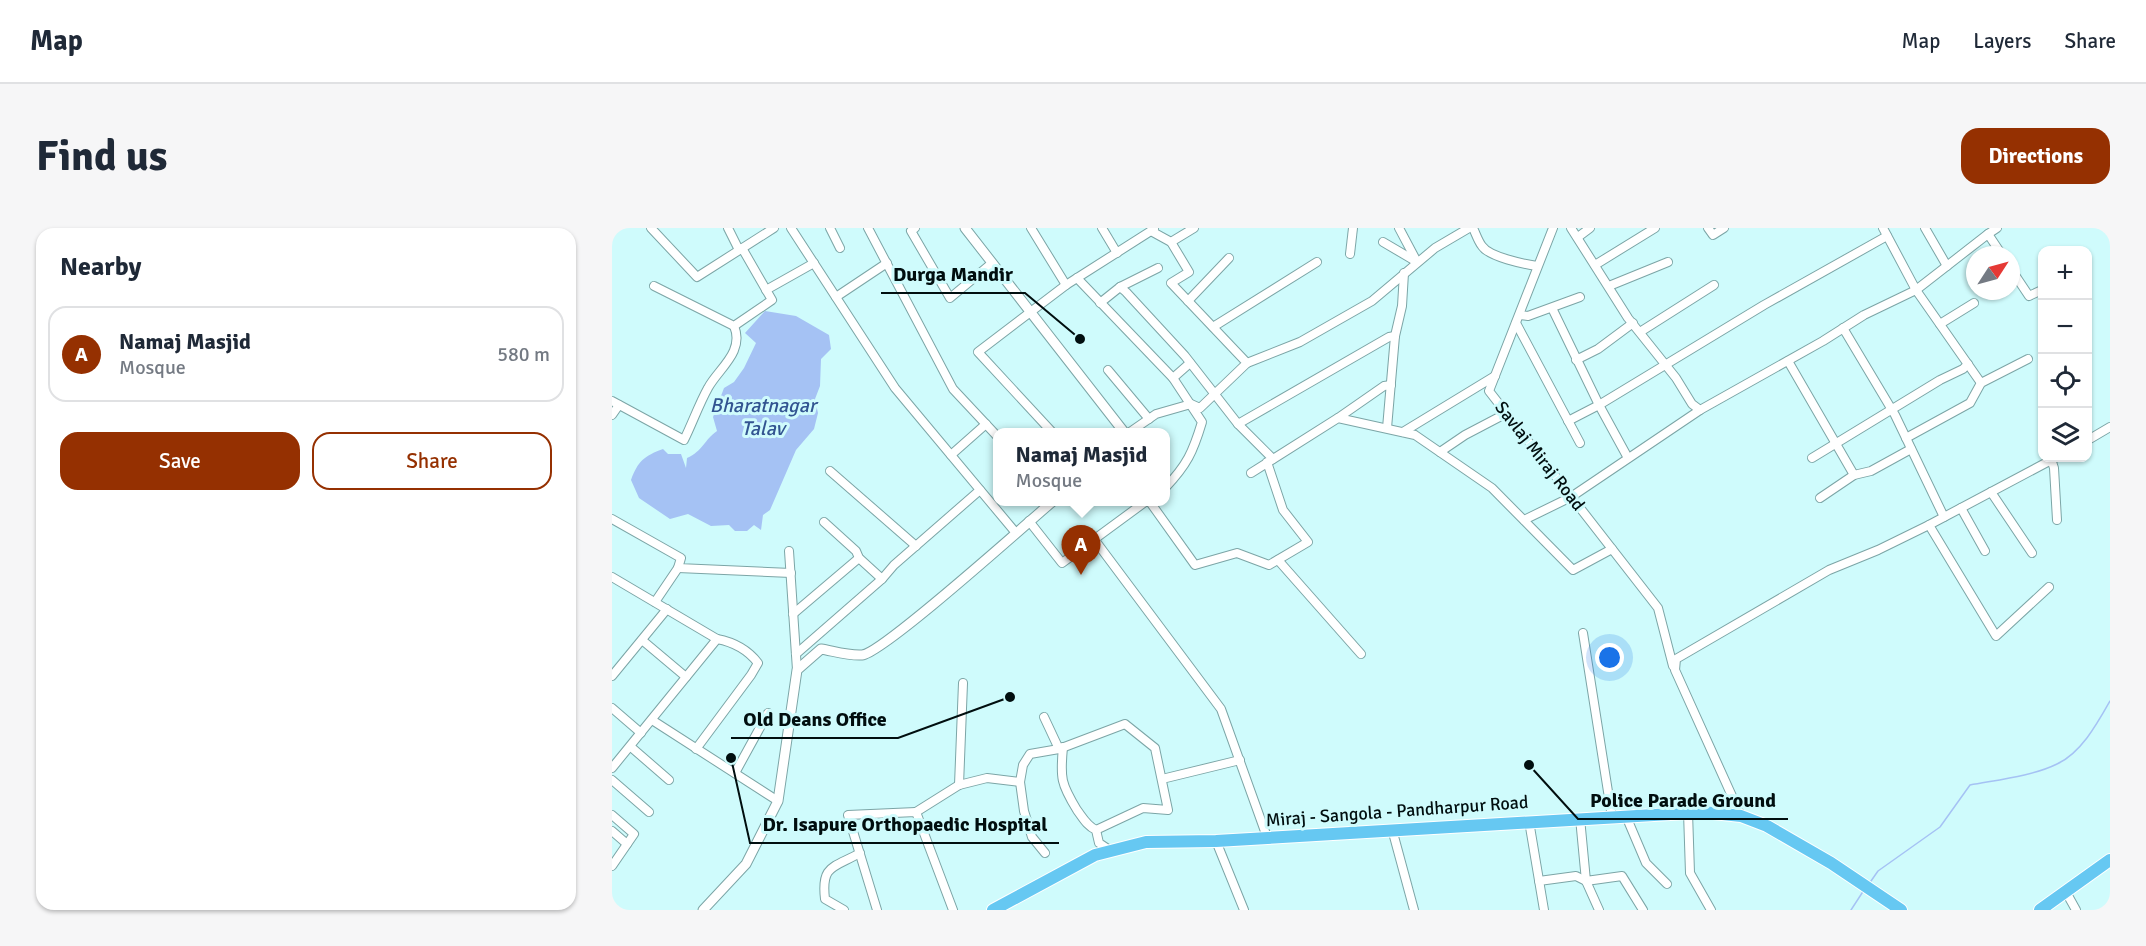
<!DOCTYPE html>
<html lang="en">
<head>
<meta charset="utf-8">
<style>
	:root { --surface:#fff; --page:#f6f6f7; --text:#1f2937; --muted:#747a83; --line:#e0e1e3; --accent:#953001 }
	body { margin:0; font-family:Signika,sans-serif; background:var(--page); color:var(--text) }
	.controls { position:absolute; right:18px; top:18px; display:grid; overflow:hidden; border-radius:12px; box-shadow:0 2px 4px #0004 }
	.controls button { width:54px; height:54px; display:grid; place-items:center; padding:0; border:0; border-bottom:2px solid var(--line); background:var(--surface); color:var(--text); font:30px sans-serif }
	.compass { position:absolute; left:1354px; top:18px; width:54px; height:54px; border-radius:50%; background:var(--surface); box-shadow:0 2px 4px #0004; rotate:54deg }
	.you { position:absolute; left:998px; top:430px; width:21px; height:21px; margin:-15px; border:4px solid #fff; border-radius:50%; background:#1a73e8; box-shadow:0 0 0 9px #1a73e833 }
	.badge { display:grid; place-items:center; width:39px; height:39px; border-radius:50%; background:var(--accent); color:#fff; font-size:20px; font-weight:700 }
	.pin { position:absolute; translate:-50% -50px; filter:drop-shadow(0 2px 3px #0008) }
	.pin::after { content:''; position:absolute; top:32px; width:21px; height:18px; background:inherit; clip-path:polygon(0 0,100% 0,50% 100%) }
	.popup { position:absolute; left:381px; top:200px; width:177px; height:78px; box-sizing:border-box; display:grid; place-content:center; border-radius:12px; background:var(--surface); filter:drop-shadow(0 2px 4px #0005); font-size:20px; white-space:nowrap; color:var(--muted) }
	.popup b { font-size:22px; color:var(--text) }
	.popup::after { content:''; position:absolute; left:50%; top:100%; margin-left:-12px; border:12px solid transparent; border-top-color:var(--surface) }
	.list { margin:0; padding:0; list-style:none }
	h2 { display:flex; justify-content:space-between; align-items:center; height:78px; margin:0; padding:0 24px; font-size:26px }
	h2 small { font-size:20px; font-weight:400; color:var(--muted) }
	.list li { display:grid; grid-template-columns:39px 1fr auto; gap:18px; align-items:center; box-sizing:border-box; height:96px; margin:0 12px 12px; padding:0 12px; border:2px solid var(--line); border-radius:18px }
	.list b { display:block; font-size:22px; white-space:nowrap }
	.list p { margin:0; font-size:20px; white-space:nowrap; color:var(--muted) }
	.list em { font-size:20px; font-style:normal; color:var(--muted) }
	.actions { display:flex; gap:12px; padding:18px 24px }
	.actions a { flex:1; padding:14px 0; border:2px solid var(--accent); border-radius:18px; text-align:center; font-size:21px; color:var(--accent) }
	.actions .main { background:var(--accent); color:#fff }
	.icon { flex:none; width:33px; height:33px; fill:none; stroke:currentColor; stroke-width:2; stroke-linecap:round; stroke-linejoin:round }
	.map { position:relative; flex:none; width:1498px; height:682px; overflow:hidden; border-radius:18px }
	header { display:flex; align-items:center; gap:36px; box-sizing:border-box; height:84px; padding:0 30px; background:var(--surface); border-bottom:2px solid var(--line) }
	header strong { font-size:28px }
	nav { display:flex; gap:33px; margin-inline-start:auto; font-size:21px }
	.intro { display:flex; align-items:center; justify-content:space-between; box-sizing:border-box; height:144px; padding:0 36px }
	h1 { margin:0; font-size:42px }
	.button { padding:15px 27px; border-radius:18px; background:var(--accent); color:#fff; font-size:21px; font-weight:700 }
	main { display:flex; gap:36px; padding:0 36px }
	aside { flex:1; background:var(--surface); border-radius:18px; box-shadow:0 2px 4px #0004 }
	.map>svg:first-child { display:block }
</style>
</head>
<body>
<header>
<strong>Map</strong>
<nav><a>Map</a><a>Layers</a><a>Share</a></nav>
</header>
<div class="intro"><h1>Find us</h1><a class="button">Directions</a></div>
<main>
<aside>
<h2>Nearby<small></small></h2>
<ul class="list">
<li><span class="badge">A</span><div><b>Namaj Masjid</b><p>Mosque</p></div><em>580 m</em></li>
</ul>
<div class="actions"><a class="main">Save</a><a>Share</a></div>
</aside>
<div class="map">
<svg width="1498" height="682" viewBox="0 0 1498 682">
	<rect width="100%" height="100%" fill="#cffbfc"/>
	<path fill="#a5c2f4" d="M153 83 184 88 217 107 219 121 209 131 208 158 203 171 206 185 202 201 184 222 158 282 151 287 149 302 142 297 135 303H123L117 297 99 298 76 286 58 291 27 270 19 252C26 233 32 228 51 221L56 226H69L74 240 75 230C91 223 92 212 105 203L101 189 112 160 122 154 132 140 144 115 133 105Z"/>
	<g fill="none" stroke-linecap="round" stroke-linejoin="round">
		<g stroke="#a5c2f4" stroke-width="1.5">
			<path d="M1259 653 1266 643 1328 599 1358 557C1384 552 1421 548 1445 536 1469 525 1485 496 1498 473"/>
			<polyline points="1239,682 1252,662"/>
		</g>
		<g stroke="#7ca5a6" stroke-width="10">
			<g id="minor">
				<polyline points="39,0 85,49 162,0"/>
				<polyline points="116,0 127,22"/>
				<polyline points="179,0 283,160 404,305"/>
				<polyline points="218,0 228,20"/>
				<polyline points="256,0 341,161 385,208"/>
				<polyline points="303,0 299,3 338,70 380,35"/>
				<polyline points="419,0 454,57"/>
				<polyline points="490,0 505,25"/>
				<polyline points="787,0 804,32"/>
				<path d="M861 0C864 6 866 13 870 18 877 29 912 36 925 38"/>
				<polyline points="941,0 877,163 1046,380 1061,438"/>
				<polyline points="959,0 1016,90 1064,150 1080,176 1088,182 1211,113 1252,87 1304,62 1369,155"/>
				<polyline points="1096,0 1101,7 1112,0"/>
				<polyline points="1271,0 1304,62 1376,6 1390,27"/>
				<polyline points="1313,0 1335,38"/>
				<polyline points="539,3 559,14 582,0"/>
				<polyline points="1376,6 1385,0"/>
				<polyline points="966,9 978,0"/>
				<polyline points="771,14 805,34"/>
				<polyline points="738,26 741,0"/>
				<polyline points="983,37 1043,0"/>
				<polyline points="1399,41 1417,68 1430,62"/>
				<polyline points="465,50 561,150 578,135"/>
				<polyline points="42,58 122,98 160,72 130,20"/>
				<polyline points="997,58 1056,34"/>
				<polyline points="508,59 546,40"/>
				<polyline points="154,62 202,35"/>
				<polyline points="224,69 275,35"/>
				<polyline points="576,73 617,30"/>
				<polyline points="488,75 508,59 514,64 573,128 626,196 661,231"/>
				<polyline points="940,80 987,177 1016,230"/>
				<polyline points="908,87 916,88 968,69"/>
				<polyline points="904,95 968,215"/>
				<polyline points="1328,96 1362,75"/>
				<polyline points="601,99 705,34"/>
				<polyline points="1231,100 1283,187 1332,289"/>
				<polyline points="1028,104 1102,57"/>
				<polyline points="964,132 986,121 1021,95"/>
				<polyline points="1176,133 1242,247"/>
				<polyline points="635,135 688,114 760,73 823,20 857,0"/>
				<polyline points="496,142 537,191"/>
				<path d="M0 173 72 212C80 196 87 176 96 160 106 141 133 124 122 98"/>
				<polyline points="0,187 7,177"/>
				<polyline points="726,190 772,158 779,157"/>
				<polyline points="956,193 987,177 1152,77 1275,8"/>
				<polyline points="626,196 777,109 783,108"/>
				<polyline points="775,200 783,108 790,78 792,45"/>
				<polyline points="440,204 366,124 454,57 542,1"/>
				<polyline points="518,204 544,186 579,176 588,180 635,135 559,55 577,44 559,14"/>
				<polyline points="791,204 883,148"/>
				<polyline points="1294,210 1358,175 1369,155 1416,131"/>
				<polyline points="1476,212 1498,199"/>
				<polyline points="828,224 853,207 895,185"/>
				<polyline points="339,227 374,196"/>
				<polyline points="1200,230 1328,152 1351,141 1356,136"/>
				<polyline points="1439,231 1442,240 1445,292"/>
				<polyline points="218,243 304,318"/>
				<polyline points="639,245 726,190 803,207 880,260 961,342 1000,321"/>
				<path d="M553 260C575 237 581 224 590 194L561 150"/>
				<polyline points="1379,264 1420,325"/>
				<polyline points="1208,270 1242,247 1259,243 1299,221"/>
				<polyline points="538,274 583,337 625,325 657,337 696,314 671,282 655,234"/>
				<polyline points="1349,280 1373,323"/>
				<polyline points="0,291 69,330 66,340 179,345"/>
				<polyline points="912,292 959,269 1088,182"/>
				<polyline points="417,293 450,335 533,274"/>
				<polyline points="212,294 244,323 247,330 270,351 282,337 368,262"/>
				<polyline points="1317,297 1384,408 1437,359"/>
				<polyline points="482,311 609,481 655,609"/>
				<polyline points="177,323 185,442"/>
				<polyline points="666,332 749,426"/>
				<path d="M0 349 105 411C121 414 136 422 146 435L139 447 84 521"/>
				<polyline points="43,374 66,340"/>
				<polyline points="181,386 247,330"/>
				<polyline points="971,405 1000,589"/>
				<polyline points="30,412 74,449"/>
				<polyline points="184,426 270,351"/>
				<polyline points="0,448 55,381"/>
				<polyline points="0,480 29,505"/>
				<polyline points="432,489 447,521"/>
				<polyline points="40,492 166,573"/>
				<polyline points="19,519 57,552"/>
				<path d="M451 519C448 550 449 556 465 582 471 590 475 598 484 602L487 615 499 623"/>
				<polyline points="0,540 105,411"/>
				<polyline points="123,545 156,485"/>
				<polyline points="550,551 628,532"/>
				<polyline points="0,552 37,584"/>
				<polyline points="347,557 351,455"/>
				<polyline points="304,584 347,557 375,550 408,554"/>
				<polyline points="1076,584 1078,645 1099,682"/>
				<polyline points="0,587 22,606 0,638"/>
				<polyline points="1014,588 1034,635 1055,656"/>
				<polyline points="1129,588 1063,442 1064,431 1217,342 1266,322 1317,297 1443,230"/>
				<polyline points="968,590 974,653 1010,648 1031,682"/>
				<polyline points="917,593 932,682"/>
				<polyline points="780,601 802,682"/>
				<polyline points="0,603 15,616"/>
				<polyline points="604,613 632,682"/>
				<polyline points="433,625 420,609 412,583 408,554 411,537 418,526 447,521 513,496 543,520 556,582 531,580 484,602"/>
				<polyline points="927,653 964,648 974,653 987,682"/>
				<polyline points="1454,664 1464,682"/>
				<path d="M232 682 213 671C209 637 221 640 248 625"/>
				<polyline points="265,682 236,587 304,584 341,682"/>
			</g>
		</g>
		<g stroke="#7ca5a6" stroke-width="11">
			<g id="tertiary">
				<polyline points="353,0 512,204"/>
				<path d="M91 682 134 636 166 573 185 442 209 421C221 423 237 428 250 427 271 425 414 296 440 274"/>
			</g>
		</g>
		<g stroke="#fff" stroke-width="14">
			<g id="trunk">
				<polyline points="381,682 483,627 534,614 604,613 1092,584 1129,588 1155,598 1219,635 1289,682"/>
				<polyline points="1428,682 1498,632"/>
			</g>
		</g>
		<use href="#minor" stroke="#fff" stroke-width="8"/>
		<use href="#tertiary" stroke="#fff" stroke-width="9"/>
		<use href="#trunk" stroke="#66c8f2" stroke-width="12"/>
	</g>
	<g text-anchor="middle" stroke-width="6" stroke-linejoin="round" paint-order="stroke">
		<g font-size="18" fill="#010e0f" stroke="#cffbfc">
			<text transform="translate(928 228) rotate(52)" y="6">Savlaj Miraj Road</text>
			<text transform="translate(785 583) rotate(-4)" y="6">Miraj - Sangola - Pandharpur Road</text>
		</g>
		<g font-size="20" font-style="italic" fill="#325491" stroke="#cffbfc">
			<text x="151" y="184">Bharatnagar<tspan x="151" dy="23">Talav</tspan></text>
		</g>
	</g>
	<path fill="none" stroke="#010e0f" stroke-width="2" d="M468 111L413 65H269M398 469L286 510H119M917 537L966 591H1176M119 530L138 615H447"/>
	<g fill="#010e0f" stroke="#cffbfc" stroke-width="2">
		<circle cx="468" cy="111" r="6"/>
		<circle cx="398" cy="469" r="6"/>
		<circle cx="917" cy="537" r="6"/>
		<circle cx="119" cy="530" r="6"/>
	</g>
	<g font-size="20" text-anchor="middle" font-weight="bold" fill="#010e0f" stroke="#cffbfc" stroke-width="6" stroke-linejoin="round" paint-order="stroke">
		<text x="341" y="53">Durga Mandir</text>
		<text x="203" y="498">Old Deans Office</text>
		<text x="1071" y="579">Police Parade Ground</text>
		<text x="293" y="603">Dr. Isapure Orthopaedic Hospital</text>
	</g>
</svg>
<div class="controls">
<button>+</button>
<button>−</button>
<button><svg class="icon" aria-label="locate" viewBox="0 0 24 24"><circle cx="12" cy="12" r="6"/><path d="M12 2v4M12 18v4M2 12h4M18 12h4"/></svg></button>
<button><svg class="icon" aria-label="layers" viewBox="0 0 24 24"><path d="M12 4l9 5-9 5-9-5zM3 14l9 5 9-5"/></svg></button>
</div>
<svg class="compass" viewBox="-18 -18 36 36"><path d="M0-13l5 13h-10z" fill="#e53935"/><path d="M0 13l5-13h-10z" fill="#747a83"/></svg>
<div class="you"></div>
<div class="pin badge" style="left:469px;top:347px">A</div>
<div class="popup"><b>Namaj Masjid</b>Mosque</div>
</div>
</main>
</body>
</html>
